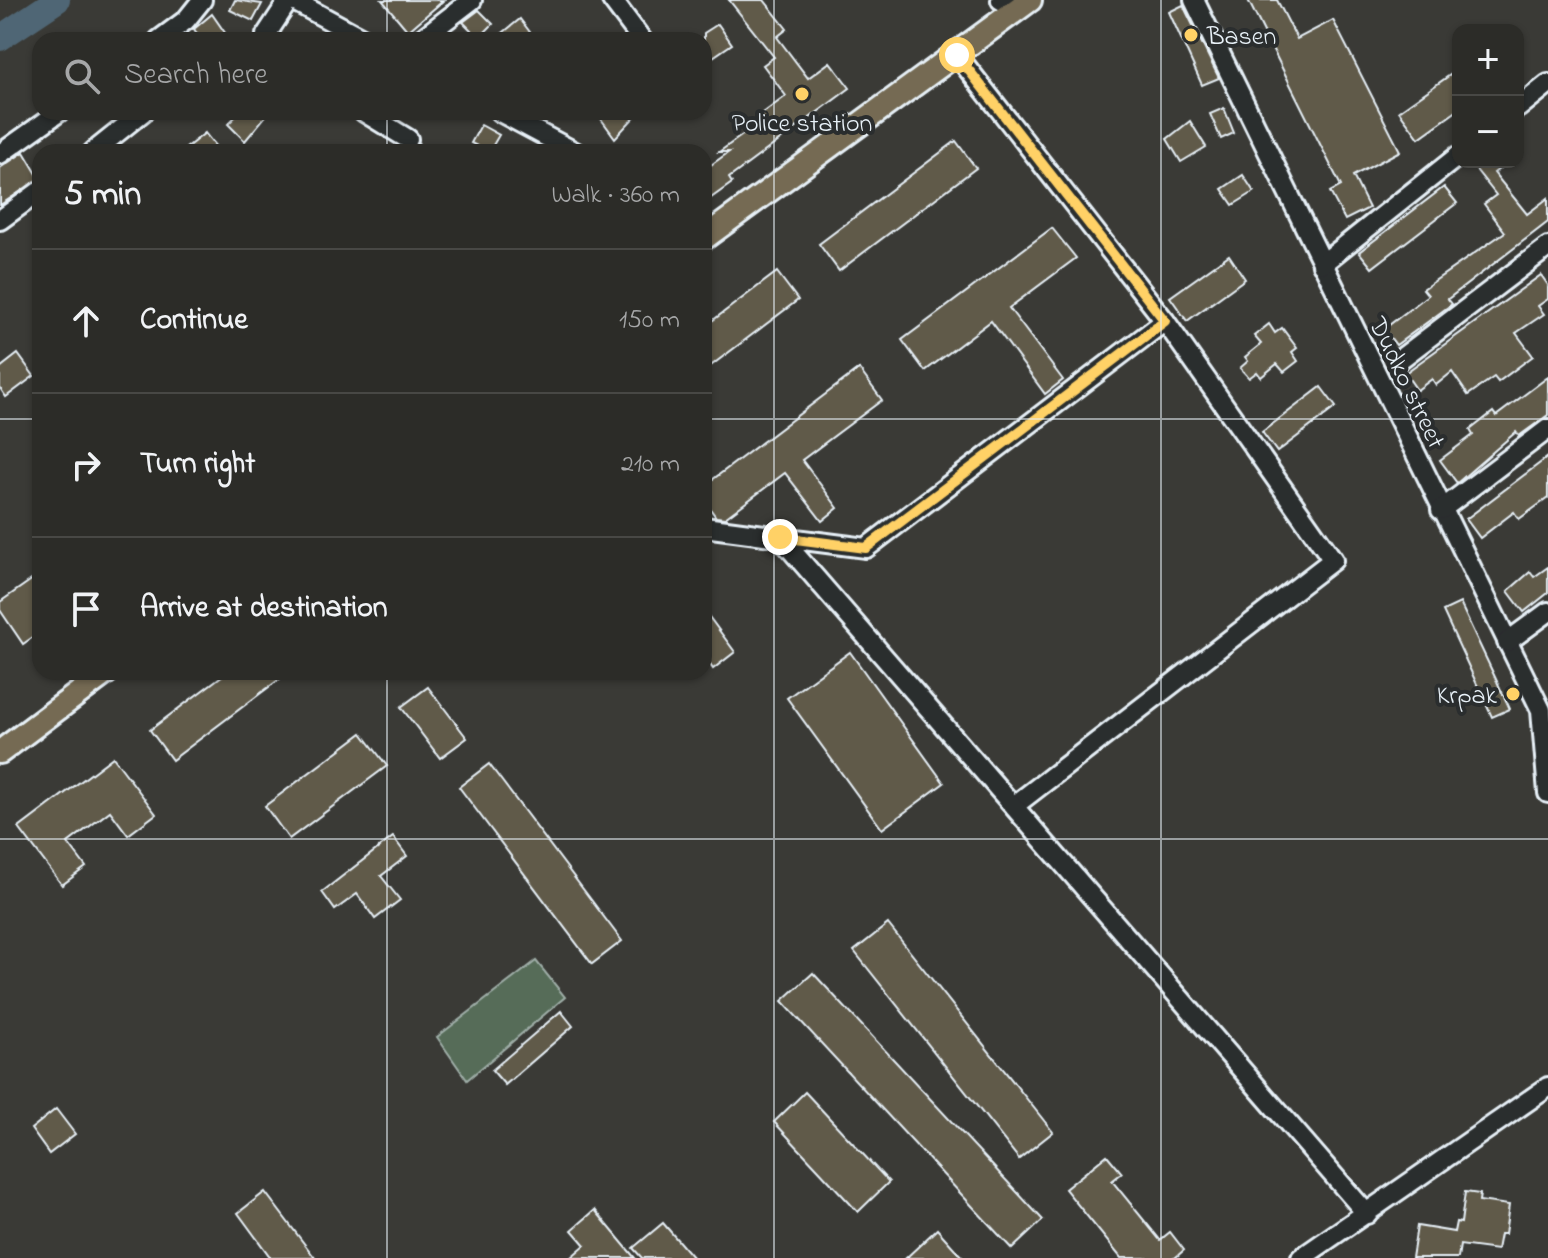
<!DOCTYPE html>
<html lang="en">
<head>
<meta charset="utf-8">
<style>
	:root { --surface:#2c2c28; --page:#383834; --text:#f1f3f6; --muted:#a6a7a8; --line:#484845 }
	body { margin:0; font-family:"Indie Flower",sans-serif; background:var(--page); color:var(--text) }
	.controls { position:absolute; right:24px; top:24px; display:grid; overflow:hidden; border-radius:16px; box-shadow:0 2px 6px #0004 }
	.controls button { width:72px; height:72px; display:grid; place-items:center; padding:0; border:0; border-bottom:2px solid var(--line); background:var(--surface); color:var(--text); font:40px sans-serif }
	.stop { position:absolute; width:24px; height:24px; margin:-18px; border:6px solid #ffd166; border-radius:50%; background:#fff }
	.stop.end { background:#ffd166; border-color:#fff; box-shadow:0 2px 8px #0008 }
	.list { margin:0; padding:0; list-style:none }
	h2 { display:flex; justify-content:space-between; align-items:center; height:104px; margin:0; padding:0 32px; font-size:34px }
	h2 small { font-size:26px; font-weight:400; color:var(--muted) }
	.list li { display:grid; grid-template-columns:52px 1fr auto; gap:24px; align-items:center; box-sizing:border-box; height:144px; padding:0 32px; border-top:2px solid var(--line) }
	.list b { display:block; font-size:30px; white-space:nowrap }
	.list em { font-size:26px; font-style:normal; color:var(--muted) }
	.icon { flex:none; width:44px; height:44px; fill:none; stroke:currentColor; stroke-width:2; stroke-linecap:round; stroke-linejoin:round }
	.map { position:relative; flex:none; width:1548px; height:1258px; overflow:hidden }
	.search { position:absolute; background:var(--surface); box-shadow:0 2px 6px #0004; left:32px; top:32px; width:680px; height:88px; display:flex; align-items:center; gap:20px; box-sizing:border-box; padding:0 28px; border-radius:24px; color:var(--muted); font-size:30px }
	.panel { position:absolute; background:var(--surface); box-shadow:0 2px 6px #0004; left:32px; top:144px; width:680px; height:536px; border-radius:24px }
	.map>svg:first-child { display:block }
</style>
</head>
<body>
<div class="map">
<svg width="1548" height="1258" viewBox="0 0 1548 1258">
	<rect width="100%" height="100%" fill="#3a3a36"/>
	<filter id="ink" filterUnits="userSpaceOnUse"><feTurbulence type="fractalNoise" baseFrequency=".0125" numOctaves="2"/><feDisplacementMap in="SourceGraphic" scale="16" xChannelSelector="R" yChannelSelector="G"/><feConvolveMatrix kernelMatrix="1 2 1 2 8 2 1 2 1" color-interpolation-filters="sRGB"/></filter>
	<g filter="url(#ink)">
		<polygon fill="#566c58" stroke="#9faea8" stroke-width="2" points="536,961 565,997 467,1080 437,1037"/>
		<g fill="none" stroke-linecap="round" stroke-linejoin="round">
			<polyline stroke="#4f6674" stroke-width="26" points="0,38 57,0"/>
		</g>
		<g fill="#615a4a" stroke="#e8f1f8" stroke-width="2">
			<polygon points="235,0 262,4 253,21 230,10"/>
			<polygon points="382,0 444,0 408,31"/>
			<polygon points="729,0 764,0 787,29 777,37 808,78 830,62 850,88 729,178 732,183 704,203 704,170 729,152 719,152 762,121 759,116 786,96 763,65 774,57"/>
			<polygon points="1248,0 1277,0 1297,39 1333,20 1400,151 1353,176 1369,208 1345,220 1330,192 1341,186"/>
			<polygon points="1183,5 1219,78 1202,85 1169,12"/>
			<polygon points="479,10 493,24 479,38 463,22"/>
			<polygon points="212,14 230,40 201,40 194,29"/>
			<polygon points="520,19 536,40 494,40"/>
			<polygon points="718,24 732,44 704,63 704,33"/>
			<polygon points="1453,73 1458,80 1458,110 1419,138 1399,111"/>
			<polygon points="1224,108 1234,133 1221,139 1210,114"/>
			<polygon points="240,112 269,112 245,141 228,124"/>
			<polygon points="596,112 639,112 615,138"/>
			<polygon points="1190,121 1206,147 1181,162 1167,139"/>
			<polygon points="481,125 499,135 489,152 471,143"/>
			<polygon points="205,133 220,152 181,152"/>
			<polygon points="956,141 976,168 839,271 819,244"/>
			<polygon points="24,152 40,179 0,205 0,168"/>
			<polygon points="1470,162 1508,162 1494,173 1527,214 1548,198 1548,222 1448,299 1452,304 1396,345 1384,329 1428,295 1423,289 1505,232 1484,204 1496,195"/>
			<polygon points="1243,175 1254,192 1233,205 1222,189"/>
			<polygon points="1444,187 1457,203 1372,268 1359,252"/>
			<polygon points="1052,228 1076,258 1009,308 1063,380 1045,394 991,321 925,371 902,340"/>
			<polygon points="1229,255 1245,279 1187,321 1170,297"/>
			<polygon points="777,272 798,300 704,371 704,327"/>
			<polygon points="1541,275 1548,285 1548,299 1538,306 1544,314 1516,333 1533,356 1498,382 1494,377 1468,395 1452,372 1436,385 1432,379 1417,390 1405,373"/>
			<polygon points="1269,324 1275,333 1282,328 1297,348 1292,352 1298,361 1284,372 1277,364 1261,377 1257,372 1249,378 1240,368 1248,361 1245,357 1261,344 1254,336"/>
			<polygon points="18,354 34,376 6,397 0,388 0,368"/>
			<polygon points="859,369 882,400 802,460 838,508 822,521 785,473 725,518 716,517 704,500 704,486"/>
			<polygon points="1548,377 1548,415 1519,436 1516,432 1457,483 1440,460 1473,435 1470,430 1493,412 1496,416"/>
			<polygon points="1321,387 1336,407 1277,452 1262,432"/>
			<polygon points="1548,457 1548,498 1519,519 1514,512 1480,538 1466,519"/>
			<polygon points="1548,567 1548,593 1524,612 1508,591 1530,572 1534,577"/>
			<polygon points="40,574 40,632 23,644 0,610 0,602"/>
			<polygon points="1460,603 1510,709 1492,717 1443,611"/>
			<polygon points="704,610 735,652 713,669 704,656"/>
			<polygon points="850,652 944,783 882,829 787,698"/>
			<polygon points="227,672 289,672 172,760 150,730"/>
			<polygon points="428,687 467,738 440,758 401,707"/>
			<polygon points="362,733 387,766 289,839 265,806"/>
			<polygon points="113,757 156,814 128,835 110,811 68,843 86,867 62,885 19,828"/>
			<polygon points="489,764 622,941 592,964 459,787"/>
			<polygon points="393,837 407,856 381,876 400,900 375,919 357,894 335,910 322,892"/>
			<polygon points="888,924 1053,1132 1019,1159 854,951"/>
			<polygon points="813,973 1043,1220 1012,1249 782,1001"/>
			<polygon points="561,1011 573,1026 505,1085 492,1070"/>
			<polygon points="805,1092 889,1182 858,1212 774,1122"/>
			<polygon points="56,1109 75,1134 49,1154 31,1129"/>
			<polygon points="1107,1155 1122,1173 1112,1181 1160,1240 1170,1232 1184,1250 1175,1258 1121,1258 1065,1189"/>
			<polygon points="265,1192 315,1258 271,1258 238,1213"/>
			<polygon points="1465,1192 1480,1194 1479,1201 1509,1205 1505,1234 1500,1234 1497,1250 1460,1245 1458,1258 1412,1258 1417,1226 1454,1232 1456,1222 1461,1223"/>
			<polygon points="595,1210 635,1258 570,1258 585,1245 572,1230"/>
			<polygon points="663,1223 693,1258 642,1258 633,1248"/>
			<polygon points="937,1229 963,1258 906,1258"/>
		</g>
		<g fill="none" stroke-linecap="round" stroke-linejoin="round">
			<g stroke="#e8f1f8" stroke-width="24">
				<g id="minor">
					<polyline points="292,0 366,40"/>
					<polyline points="612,0 642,40"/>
					<polyline points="1001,0 1017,9"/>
					<polyline points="1194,0 1541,710 1548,793"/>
					<polyline points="159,40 186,20 202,0"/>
					<polyline points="272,40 266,35 289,0"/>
					<polyline points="420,40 472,0"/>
					<polyline points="957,55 1165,321 1333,560 1015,805"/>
					<polyline points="1518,108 1548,84"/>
					<polyline points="364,112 408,139"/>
					<polyline points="500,112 575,152"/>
					<polyline points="93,152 143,112"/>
					<polyline points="0,154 59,112"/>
					<polyline points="0,220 40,191"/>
					<polyline points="1322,264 1458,156"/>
					<polyline points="1399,360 1548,247"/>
					<polyline points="1441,510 1548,429"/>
					<polyline points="704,527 780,537 1367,1214"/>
					<polyline points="780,537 866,548 1165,321"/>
					<polyline points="1507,642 1548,612"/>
					<polyline points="1301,1258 1548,1087"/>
				</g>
			</g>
			<g stroke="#e8f1f8" stroke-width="28">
				<g id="major">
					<polyline points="704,238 1030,0"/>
					<polyline points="0,752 107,672"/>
				</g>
			</g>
			<use href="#minor" stroke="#2a2d2e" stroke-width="18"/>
			<use href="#major" stroke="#746b52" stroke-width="22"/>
		</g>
	</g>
	<g fill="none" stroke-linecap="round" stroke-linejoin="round" filter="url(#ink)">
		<polyline stroke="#ffd166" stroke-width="10" points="780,537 866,548 1165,321 957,55"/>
	</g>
	<path fill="none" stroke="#e8f1f8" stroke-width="2" stroke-opacity="0.55" d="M387 0V40M774 0V1258M1161 0V1258M387 112V152M0 419H40M704 419H1548M387 672V1258M0 839H1548"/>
	<g fill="#ffd166" stroke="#2a2d2e" stroke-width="3">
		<circle cx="1191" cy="35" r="8"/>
		<circle cx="802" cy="94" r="8"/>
		<circle cx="1513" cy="694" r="8"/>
	</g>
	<g text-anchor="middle" stroke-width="8" stroke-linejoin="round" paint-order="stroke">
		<g font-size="26" fill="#e8f1f8" stroke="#2a2d2e" text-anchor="start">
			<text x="1207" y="44">Basen</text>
			<text x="802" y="131" text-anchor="middle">Police station</text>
			<text x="1497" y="703" text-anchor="end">Krpak</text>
		</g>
		<g font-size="26" fill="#e8f1f8" stroke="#2a2d2e">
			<text transform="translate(1408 382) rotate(64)" y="9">Dudko street</text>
		</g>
	</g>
</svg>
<div class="controls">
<button>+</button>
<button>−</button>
</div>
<div class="stop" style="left:957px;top:55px"></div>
<div class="stop end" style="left:780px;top:537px"></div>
<div class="search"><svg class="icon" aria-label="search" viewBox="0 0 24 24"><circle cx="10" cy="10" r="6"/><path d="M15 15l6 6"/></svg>Search here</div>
<section class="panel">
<h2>5 min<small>Walk · 360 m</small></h2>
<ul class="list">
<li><svg class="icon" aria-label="ahead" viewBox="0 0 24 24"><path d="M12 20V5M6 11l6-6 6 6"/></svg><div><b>Continue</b></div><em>150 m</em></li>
<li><svg class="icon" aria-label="right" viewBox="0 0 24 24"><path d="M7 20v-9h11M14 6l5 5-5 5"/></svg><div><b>Turn right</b></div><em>210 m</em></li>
<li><svg class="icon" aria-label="arrive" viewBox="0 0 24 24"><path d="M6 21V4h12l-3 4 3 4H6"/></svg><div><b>Arrive at destination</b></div></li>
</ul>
</section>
</div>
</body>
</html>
